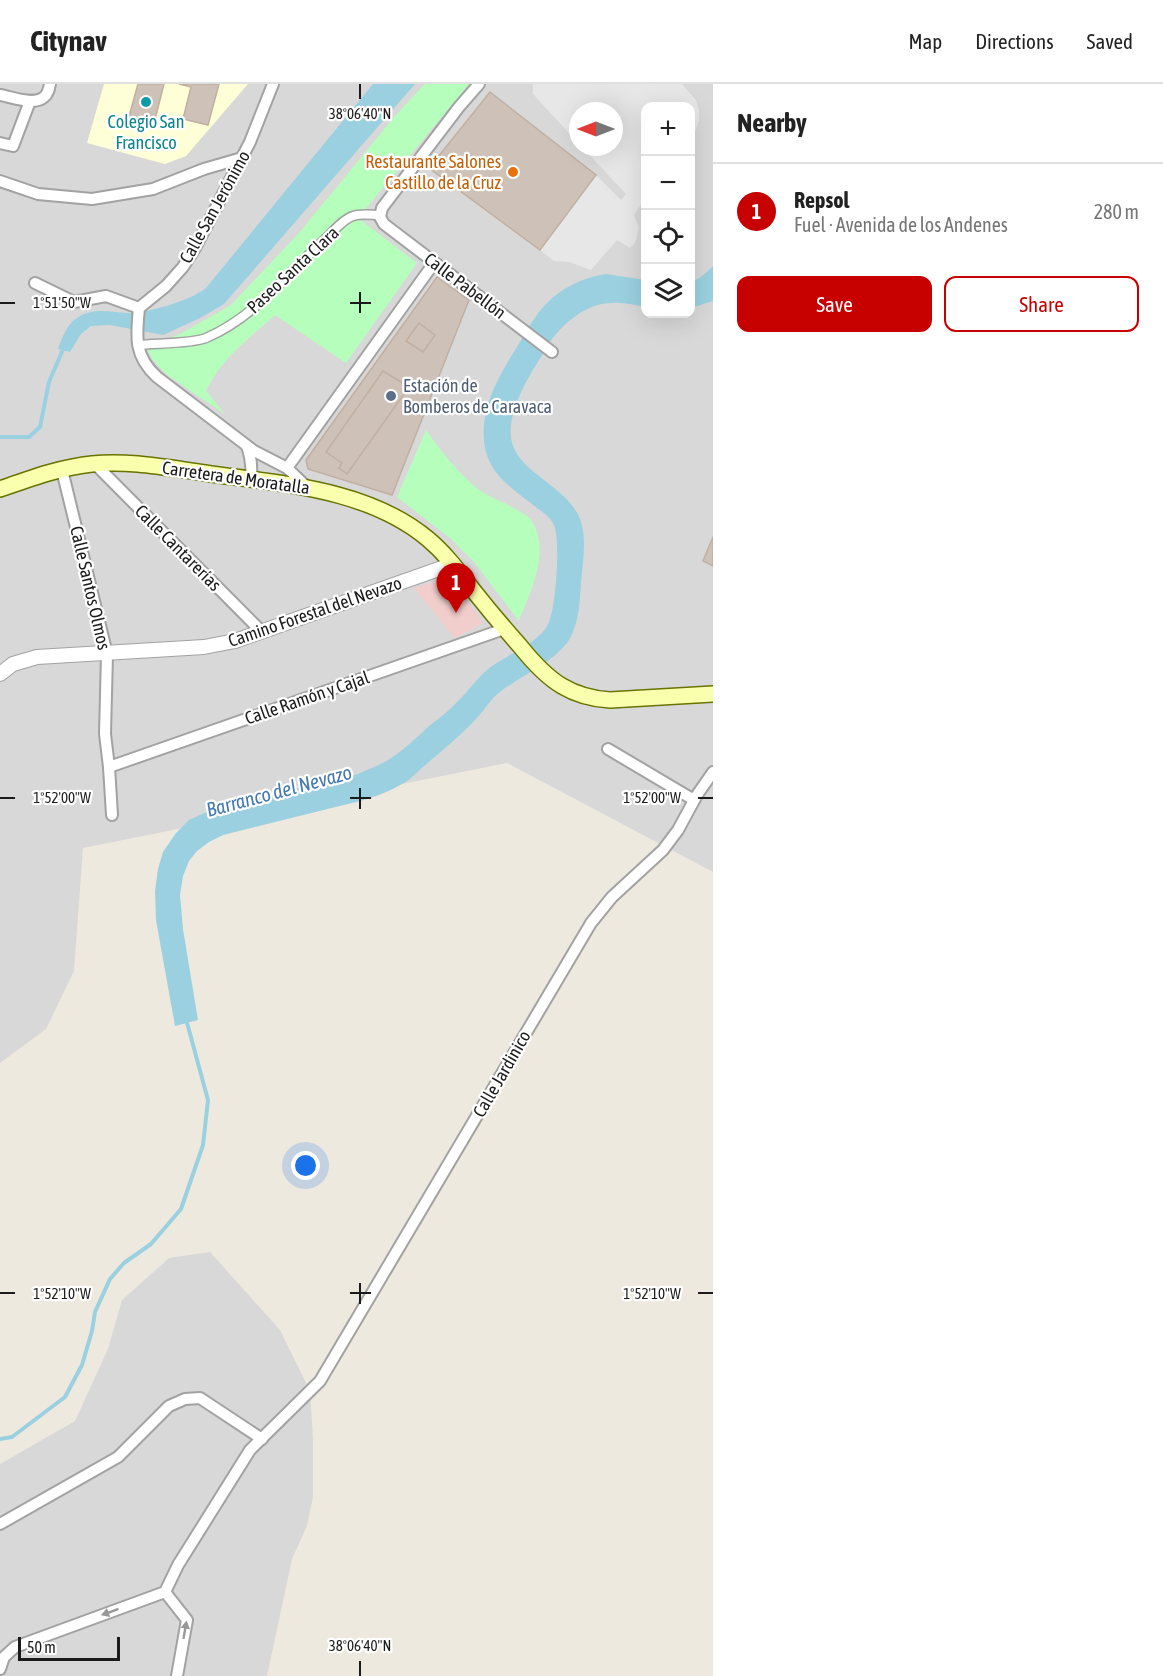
<!DOCTYPE html>
<html lang="en">
<head>
<meta charset="utf-8">
<style>
	:root { --surface:#fff; --page:#f2f2f2; --text:#222; --muted:#767676; --line:#e0e0e0; --accent:#c60100 }
	body { margin:0; font-family:"Asap Condensed",sans-serif; background:var(--page); color:var(--text) }
	.controls { position:absolute; right:18px; top:18px; display:grid; overflow:hidden; border-radius:12px; box-shadow:0 6px 24px #0002 }
	.controls button { width:54px; height:54px; display:grid; place-items:center; padding:0; border:0; border-bottom:2px solid var(--line); background:var(--surface); color:var(--text); font:30px sans-serif }
	.compass { position:absolute; left:569px; top:18px; width:54px; height:54px; border-radius:50%; background:var(--surface); box-shadow:0 6px 24px #0002; rotate:270deg }
	.scale { position:absolute; left:18px; bottom:15px; width:102px; box-sizing:border-box; padding-left:6px; border:3px solid #1b1b1b; border-top:0; font-size:16px; line-height:21px; white-space:nowrap; color:#1b1b1b; -webkit-text-stroke:4px #fff; paint-order:stroke }
	.you { position:absolute; left:306px; top:1082px; width:21px; height:21px; margin:-15px; border:4px solid #fff; border-radius:50%; background:#1a73e8; box-shadow:0 0 0 9px #1a73e833 }
	.badge { display:grid; place-items:center; width:39px; height:39px; border-radius:50%; background:var(--accent); color:#fff; font-size:20px; font-weight:700 }
	.pin { position:absolute; translate:-50% -50px; filter:drop-shadow(0 2px 3px #0008) }
	.pin::after { content:''; position:absolute; top:32px; width:21px; height:18px; background:inherit; clip-path:polygon(0 0,100% 0,50% 100%) }
	.list { margin:0; padding:0; list-style:none }
	h2 { display:flex; justify-content:space-between; align-items:center; height:78px; margin:0; padding:0 24px; font-size:26px }
	h2 small { font-size:20px; font-weight:400; color:var(--muted) }
	.list li { display:grid; grid-template-columns:39px 1fr auto; gap:18px; align-items:center; box-sizing:border-box; height:96px; padding:0 24px; border-top:2px solid var(--line) }
	.list b { display:block; font-size:22px; white-space:nowrap }
	.list p { margin:0; font-size:20px; white-space:nowrap; color:var(--muted) }
	.list em { font-size:20px; font-style:normal; color:var(--muted) }
	.actions { display:flex; gap:12px; padding:18px 24px }
	.actions a { flex:1; padding:14px 0; border:2px solid var(--accent); border-radius:12px; text-align:center; font-size:21px; color:var(--accent) }
	.actions .main { background:var(--accent); color:#fff }
	.icon { flex:none; width:33px; height:33px; fill:none; stroke:currentColor; stroke-width:2; stroke-linecap:round; stroke-linejoin:round }
	.map { position:relative; flex:none; width:713px; height:1592px; overflow:hidden }
	header { display:flex; align-items:center; gap:36px; box-sizing:border-box; height:84px; padding:0 30px; background:var(--surface); border-bottom:2px solid var(--line) }
	header strong { font-size:28px }
	nav { display:flex; gap:33px; margin-inline-start:auto; font-size:21px }
	main { display:flex }
	aside { flex:1; background:var(--surface) }
	.map>svg:first-child { display:block }
</style>
</head>
<body>
<header>
<strong>Citynav</strong>
<nav><a>Map</a><a>Directions</a><a>Saved</a></nav>
</header>
<main>
<div class="map">
<svg width="713" height="1592" viewBox="0 0 713 1592">
	<rect width="100%" height="100%" fill="#eee9df"/>
	<g fill="#d9d8d8" fill-rule="evenodd">
		<path d="M0 0H713V788L507 679 83 764 74 887 46 945 0 979ZM646 22H690V230H646ZM578 27H614V63H578Z"/>
		<polygon points="210,1168 280,1246 310,1307 313,1355 313,1413 307,1442 292,1475 267,1592 0,1592 0,1380 75,1337 108,1265 122,1216 169,1174"/>
	</g>
	<polygon fill="#f1cecc" points="451,493 483,539 455,554 414,504"/>
	<polygon fill="#ffffd7" points="104,0 248,0 186,72 165,80 87,59"/>
	<g fill="#b6febc">
		<path d="M425 0H469L358 134 417 179 346 279 275 231C248 256 223 272 206 307L225 330 167 291 152 275 147 264 182 249 231 221 299 149 395 32Z"/>
		<path d="M426 346C440 366 456 386 474 402 487 413 505 418 519 427 524 430 531 434 533 439 550 469 530 508 519 537L474 478 450 454 397 413Z"/>
	</g>
	<polygon fill="#e7e7e7" points="533,0 682,0 696,16 699,26 699,36 696,45 691,53 690,22 646,22 645,115 634,131 639,144 635,159 630,164 617,156 591,186 569,178 554,177 540,166 596,91 621,116 626,110 582,63 614,63 614,27 578,27 578,59 533,10"/>
	<g fill="#9bd0e0">
		<path d="M373 0H415L224 220 200 234 163 251 110 241 91 242 81 250 70 268 58 265C62 254 67 240 77 234 93 223 110 228 127 229 148 229 190 217 206 204Z"/>
		<path d="M713 182V217L691 224V198C700 195 706 189 713 182Z"/>
		<path d="M606 190 645 196V223C635 221 623 218 612 219 588 219 566 237 552 255 536 282 507 321 511 354 516 389 567 401 580 435 587 454 583 477 581 498 580 518 579 542 567 559 548 583 516 593 494 613 487 621 481 630 474 637 458 654 440 668 423 683 416 689 410 696 402 700 389 708 374 713 360 717L223 751 209 758 197 767 189 777 183 792 180 811 183 845 198 936 175 942 156 836 155 807 158 785 163 768 176 749 189 736 213 725 358 690C369 685 381 681 391 674 405 665 417 653 429 642 439 634 449 627 457 618 468 608 476 595 488 585 505 571 540 560 549 538 556 521 560 462 555 444 552 434 544 429 537 424 517 408 493 394 486 368 476 328 500 290 520 258 528 245 535 231 546 220 561 204 584 193 606 190Z"/>
	</g>
	<g fill="none" stroke-linecap="round" stroke-linejoin="round">
		<g stroke="#9bd0e0" stroke-width="4">
			<polyline points="0,353 29,353 40,343 49,298 64,263"/>
			<polyline points="0,1355 12,1353 65,1313 82,1281 92,1247 95,1228 110,1195 124,1179 151,1160 181,1125 203,1061 208,1016 186,935"/>
		</g>
	</g>
	<g fill="#cec2b8" stroke="#c1afa1" stroke-width="1.5">
		<polygon points="138,0 164,0 153,43 128,36"/>
		<polygon points="179,0 219,0 208,41 183,35 191,3"/>
		<polygon points="490,8 596,91 540,166 429,84"/>
		<polygon points="437,193 469,216 392,411 308,385 306,376"/>
		<polygon points="419,239 435,251 423,268 406,257"/>
		<polygon points="383,287 409,303 347,390 339,384 342,379 326,368"/>
		<polygon points="713,453 713,482 703,477"/>
	</g>
	<g fill="none" stroke-linecap="round" stroke-linejoin="round">
		<g stroke="#a2a2a2" stroke-width="11">
			<path id="pedestrian" d="M138 261C155 259 191 260 206 254 255 233 287 190 325 155 333 148 343 135 353 132 361 129 372 131 380 131"/>
		</g>
		<g stroke="#a2a2a2" stroke-width="14">
			<g id="minor">
				<path d="M273 0 250 58 195 164 183 183 166 202 139 224C136 253 134 272 157 293L254 367 287 384 309 405"/>
				<polyline points="479,0 459,23 382,124 380,133 384,140 552,268"/>
				<path d="M0 11C12 13 34 22 44 13 48 10 49 5 50 0"/>
				<polyline points="0,59 13,62 30,17"/>
				<polyline points="0,97 38,110 92,115 153,105 204,85 242,74"/>
				<polyline points="35,199 74,218 106,212 139,224"/>
				<path d="M247 362C251 373 252 384 251 396"/>
				<polyline points="94,379 262,548"/>
				<polyline points="287,384 434,179"/>
				<polyline points="62,386 107,570 105,650 109,683 112,731"/>
				<polyline points="608,665 694,716"/>
				<polyline points="109,683 504,545"/>
				<polyline points="0,1440 118,1373 169,1322 185,1315 200,1314 262,1355"/>
				<polyline points="165,1508 187,1536 177,1592"/>
				<polyline points="0,1585 4,1573 15,1563 165,1508 178,1481 250,1366 320,1297 591,839 612,813 663,766 678,746 697,711 713,688"/>
			</g>
		</g>
		<g stroke="#a2a2a2" stroke-width="16">
			<polyline id="tertiary" points="0,590 13,580 37,573 204,563 235,557 453,480"/>
		</g>
		<g stroke="#677400" stroke-width="18">
			<path id="secondary" d="M0 405C29 395 61 383 92 380 129 376 168 384 205 389 280 400 367 404 428 455 446 470 459 488 473 506 488 525 504 544 520 562 532 577 545 592 562 602 577 611 593 615 610 616L713 610"/>
		</g>
		<use href="#pedestrian" stroke="#fff" stroke-width="8"/>
		<use href="#minor" stroke="#fff" stroke-width="10"/>
		<use href="#tertiary" stroke="#fff" stroke-width="14"/>
		<use href="#secondary" stroke="#faffad" stroke-width="15"/>
	</g>
	<defs><path id="oneway-solid" d="M-6-.8H1V-3.2L6.5 0L1 3.2V.8H-6Z" transform="scale(1.5)"/></defs>
	<g fill="#989898">
		<use href="#oneway-solid" transform="translate(110 1528) rotate(160)"/>
		<use href="#oneway-solid" transform="translate(185 1546) rotate(-80)"/>
	</g>
	<path fill="none" stroke="#1b1b1b" stroke-width="2" d="M360 0V15M360 208V229M0 219H15M350 219H371M360 704V725M0 714H15M350 714H371M698 714H713M360 1199V1220M0 1209H15M350 1209H371M698 1209H713M360 1577V1592"/>
	<circle fill="#0f9aa8" stroke="#fff" stroke-width="2" cx="146" cy="18" r="6"/>
	<circle fill="#e8710a" stroke="#fff" stroke-width="2" cx="513" cy="88" r="6"/>
	<circle fill="#5c6f8a" stroke="#fff" stroke-width="2" cx="391" cy="312" r="6"/>
	<g text-anchor="middle" stroke-width="4.5" stroke-linejoin="round" paint-order="stroke">
		<g font-size="18" fill="#0d838f" stroke="#fff">
			<text x="146" y="44">Colegio San<tspan x="146" dy="21">Francisco</tspan></text>
		</g>
		<g font-size="18" fill="#c56008" stroke="#fff" text-anchor="end">
			<text x="501" y="84">Restaurante Salones<tspan x="501" dy="21">Castillo de la Cruz</tspan></text>
		</g>
		<g font-size="18" fill="#1b1b1b" stroke="#fff">
			<text transform="translate(215 123) rotate(-61)" y="6">Calle San Jerónimo</text>
			<text transform="translate(293 186) rotate(-43)" y="6">Paseo Santa Clara</text>
			<text transform="translate(465 202) rotate(37)" y="6">Calle Pabellón</text>
			<text transform="translate(236 394) rotate(8)" y="6">Carretera de Moratalla</text>
			<text transform="translate(178 464) rotate(45)" y="6">Calle Cantarerías</text>
			<text transform="translate(90 504) rotate(77)" y="6">Calle Santos Olmos</text>
			<text transform="translate(315 528) rotate(-19)" y="6">Camino Forestal del Nevazo</text>
			<text transform="translate(307 614) rotate(-19)" y="6">Calle Ramón y Cajal</text>
			<text transform="translate(502 990) rotate(-60)" y="6">Calle Jardinico</text>
		</g>
		<g font-size="18" fill="#4e5e75" stroke="#fff" text-anchor="start">
			<text x="403" y="308">Estación de<tspan x="403" dy="21">Bomberos de Caravaca</tspan></text>
		</g>
		<g font-size="20" font-style="italic" fill="#4179b2" stroke="#fff">
			<text transform="translate(279 707) rotate(-15)" y="7">Barranco del Nevazo</text>
		</g>
	</g>
	<g font-size="15" text-anchor="middle" fill="#1b1b1b" stroke="#fff" stroke-width="4.5" stroke-linejoin="round" paint-order="stroke">
		<text x="360" y="35">38°06'40"N</text>
		<text x="62" y="224">1°51'50"W</text>
		<text x="652" y="719">1°52'00"W</text>
		<text x="62" y="719">1°52'00"W</text>
		<text x="62" y="1215">1°52'10"W</text>
		<text x="652" y="1215">1°52'10"W</text>
		<text x="360" y="1567">38°06'40"N</text>
	</g>
</svg>
<div class="controls">
<button>+</button>
<button>−</button>
<button><svg class="icon" aria-label="locate" viewBox="0 0 24 24"><circle cx="12" cy="12" r="6"/><path d="M12 2v4M12 18v4M2 12h4M18 12h4"/></svg></button>
<button><svg class="icon" aria-label="layers" viewBox="0 0 24 24"><path d="M12 4l9 5-9 5-9-5zM3 14l9 5 9-5"/></svg></button>
</div>
<svg class="compass" viewBox="-18 -18 36 36"><path d="M0-13l5 13h-10z" fill="#e53935"/><path d="M0 13l5-13h-10z" fill="#767676"/></svg>
<div class="scale">50 m</div>
<div class="you"></div>
<div class="pin badge" style="left:456px;top:529px">1</div>
</div>
<aside>
<h2>Nearby<small></small></h2>
<ul class="list">
<li><span class="badge">1</span><div><b>Repsol</b><p>Fuel · Avenida de los Andenes</p></div><em>280 m</em></li>
</ul>
<div class="actions"><a class="main">Save</a><a>Share</a></div>
</aside>
</main>
</body>
</html>
